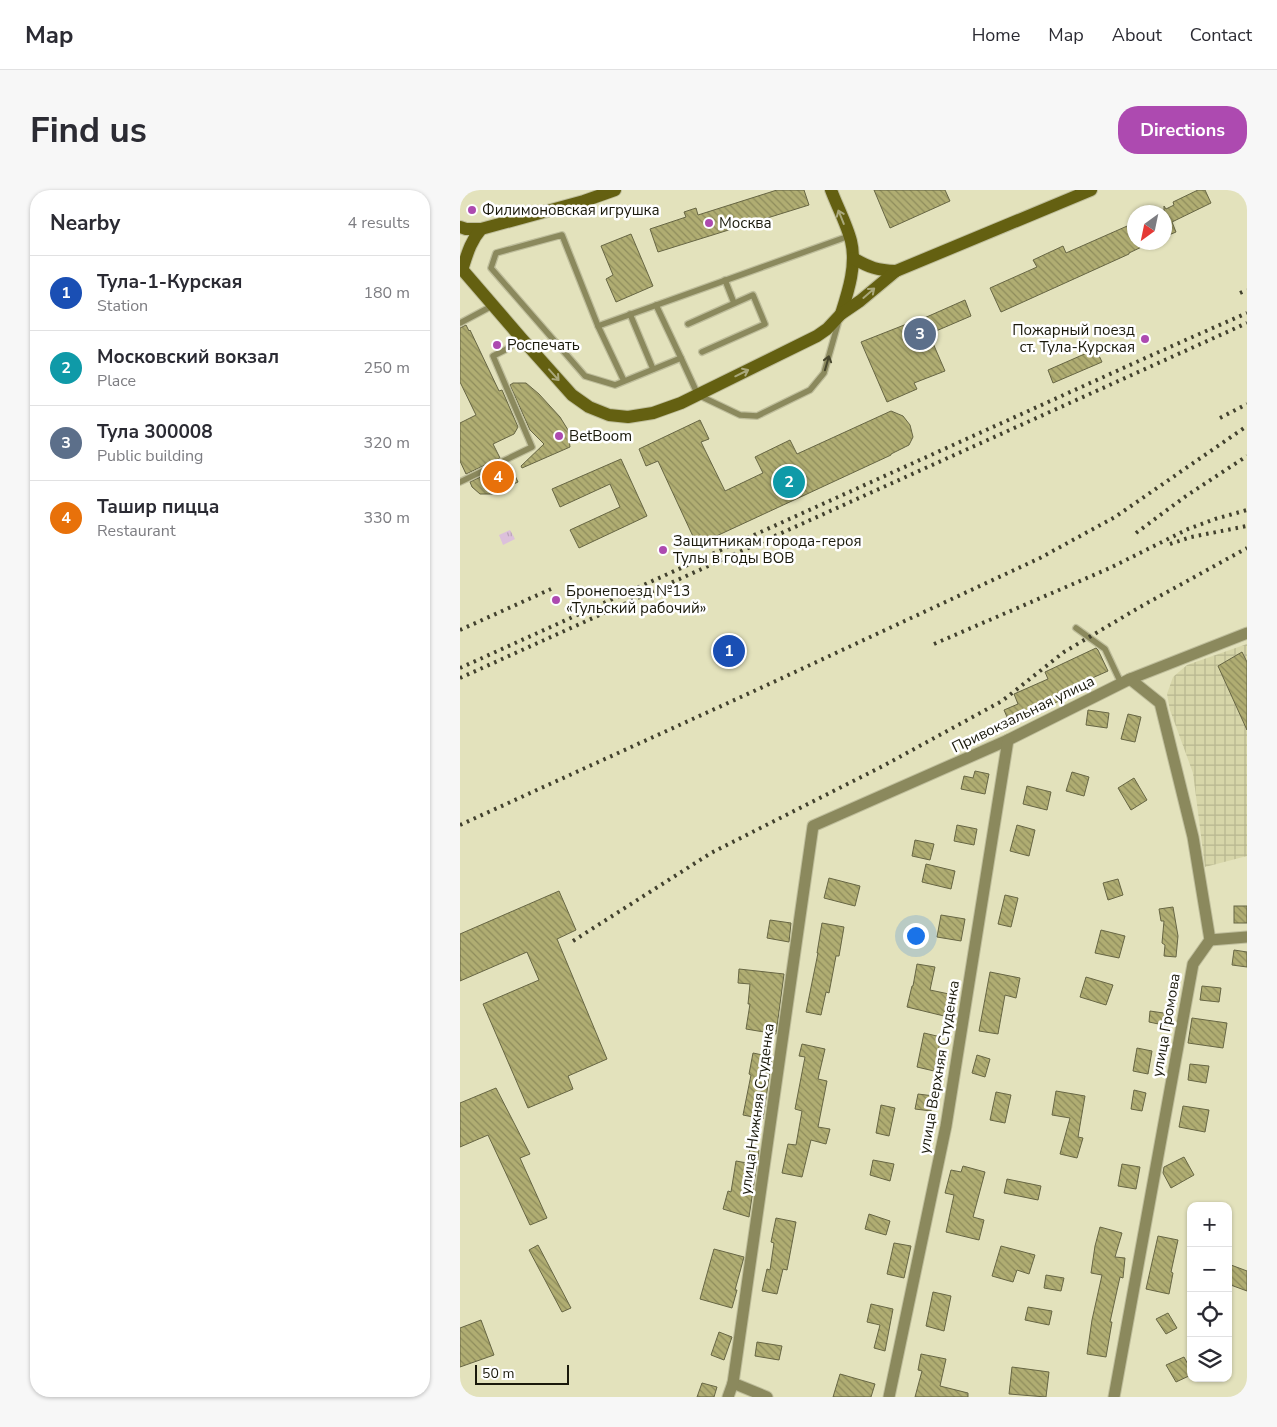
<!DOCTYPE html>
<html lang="en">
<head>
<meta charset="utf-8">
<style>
	:root { --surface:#fff; --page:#f7f7f7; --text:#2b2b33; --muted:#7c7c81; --line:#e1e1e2; --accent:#ad4ab0 }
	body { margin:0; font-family:"Nunito Sans",sans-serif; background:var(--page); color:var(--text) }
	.controls { position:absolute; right:15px; bottom:15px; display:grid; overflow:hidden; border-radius:10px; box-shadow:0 1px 4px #0004 }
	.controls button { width:45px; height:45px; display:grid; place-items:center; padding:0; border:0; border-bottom:1px solid var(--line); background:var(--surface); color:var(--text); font:25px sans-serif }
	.compass { position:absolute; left:667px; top:15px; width:45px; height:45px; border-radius:50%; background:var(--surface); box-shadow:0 1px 4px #0004; rotate:213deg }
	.scale { position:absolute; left:15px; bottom:12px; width:94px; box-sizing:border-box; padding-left:5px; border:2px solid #1a190b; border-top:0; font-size:14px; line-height:18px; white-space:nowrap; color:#1a190b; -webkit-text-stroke:4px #fff; paint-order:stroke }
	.you { position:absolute; left:455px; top:745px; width:18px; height:18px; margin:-12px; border:4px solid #fff; border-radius:50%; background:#1a73e8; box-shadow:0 0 0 8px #1a73e833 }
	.badge { display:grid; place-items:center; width:32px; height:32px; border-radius:50%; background:var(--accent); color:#fff; font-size:16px; font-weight:700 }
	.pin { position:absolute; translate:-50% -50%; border:2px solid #fff; box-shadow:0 1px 5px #0006 }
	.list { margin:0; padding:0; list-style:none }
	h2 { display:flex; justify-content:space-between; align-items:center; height:65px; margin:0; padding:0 20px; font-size:21px }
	h2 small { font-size:16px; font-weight:400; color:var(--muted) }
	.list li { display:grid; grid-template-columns:32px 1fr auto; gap:15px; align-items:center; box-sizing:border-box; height:75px; padding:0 20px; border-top:1px solid var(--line) }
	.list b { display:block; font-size:19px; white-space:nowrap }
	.list p { margin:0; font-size:16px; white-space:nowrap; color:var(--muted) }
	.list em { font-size:16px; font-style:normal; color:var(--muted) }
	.icon { flex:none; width:28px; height:28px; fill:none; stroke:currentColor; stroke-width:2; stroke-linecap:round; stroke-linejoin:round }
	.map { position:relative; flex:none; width:787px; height:1207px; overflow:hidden; border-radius:20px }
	header { display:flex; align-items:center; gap:30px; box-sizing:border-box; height:70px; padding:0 25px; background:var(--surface); border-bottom:1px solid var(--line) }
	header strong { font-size:24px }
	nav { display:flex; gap:28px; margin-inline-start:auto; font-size:18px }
	.intro { display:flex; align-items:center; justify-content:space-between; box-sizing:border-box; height:120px; padding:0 30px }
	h1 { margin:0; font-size:35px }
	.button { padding:12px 22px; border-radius:20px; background:var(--accent); color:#fff; font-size:18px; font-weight:700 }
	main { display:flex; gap:30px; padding:0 30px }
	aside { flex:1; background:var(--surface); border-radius:20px; box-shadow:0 1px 4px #0004 }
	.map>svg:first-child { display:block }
</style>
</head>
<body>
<header>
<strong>Map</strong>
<nav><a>Home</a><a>Map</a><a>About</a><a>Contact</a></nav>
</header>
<div class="intro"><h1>Find us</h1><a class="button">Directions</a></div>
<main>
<aside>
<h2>Nearby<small>4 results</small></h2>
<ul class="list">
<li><span class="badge" style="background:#1a4fb4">1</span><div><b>Тула-1-Курская</b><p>Station</p></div><em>180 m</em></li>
<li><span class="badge" style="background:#0f9aa8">2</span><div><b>Московский вокзал</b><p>Place</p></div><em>250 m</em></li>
<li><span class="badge" style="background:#5c6f8a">3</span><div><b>Тула 300008</b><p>Public building</p></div><em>320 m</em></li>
<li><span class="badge" style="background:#e8710a">4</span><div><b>Ташир пицца</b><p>Restaurant</p></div><em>330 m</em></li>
</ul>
</aside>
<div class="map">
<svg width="787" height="1207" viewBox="0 0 787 1207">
	<defs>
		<pattern id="industrial-grid" width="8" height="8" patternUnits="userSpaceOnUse" patternTransform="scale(1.25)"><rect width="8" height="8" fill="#d7d6a9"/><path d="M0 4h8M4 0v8" fill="none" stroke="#b8b790"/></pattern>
		<pattern id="grass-tufts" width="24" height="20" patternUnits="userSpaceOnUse" patternTransform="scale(1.25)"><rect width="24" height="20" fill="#dcc0db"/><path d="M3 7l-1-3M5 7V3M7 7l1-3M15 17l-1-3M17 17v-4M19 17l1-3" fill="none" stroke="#bca4bb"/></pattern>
		<pattern id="building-back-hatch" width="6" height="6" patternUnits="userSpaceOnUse" patternTransform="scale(1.25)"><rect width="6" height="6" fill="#b0ad72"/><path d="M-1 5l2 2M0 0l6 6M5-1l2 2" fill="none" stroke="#8e8c5c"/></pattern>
	</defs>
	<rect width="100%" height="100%" fill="#e3e2bc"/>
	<polygon fill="url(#industrial-grid)" points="787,454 787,666 745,677 733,583 710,520 707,504 713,487 727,475"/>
	<polygon fill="url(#grass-tufts)" points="50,340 55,349 43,355 39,345"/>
	<g fill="url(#building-back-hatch)" stroke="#676644">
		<polygon points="317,0 344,0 349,15 198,62 190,39 226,27 224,22 236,18 238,25"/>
		<polygon points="414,0 485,0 490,11 430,38"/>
		<polygon points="738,0 745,0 751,13 712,32 716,42 704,47 704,16 706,19 714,15 713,12"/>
		<polygon points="674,33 674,52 692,52 669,63 669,64 541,122 530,98 577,77 573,70 603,56 606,63"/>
		<polygon points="171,44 193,96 156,112 146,89 153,85 141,56"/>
		<polygon points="505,110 511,126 469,144 485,181 454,193 457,199 427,212 401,152 462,128 462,129"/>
		<polygon points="6,135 9,141 10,140 39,201 42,200 58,237 54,244 33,254 40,268 6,284 0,271 0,233 16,225 0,192 0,138"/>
		<polygon points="636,159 642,172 593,193 588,180"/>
		<polygon points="53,193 66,193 79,204 100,227 108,240 110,257 62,278 61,276 84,254 70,240 50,195"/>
		<polygon points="431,221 443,226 450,235 453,247 449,255 431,264 431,265 237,355 198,271 186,276 179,259 240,230 249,249 241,252 265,301 303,283 295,267 330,250 337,264"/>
		<polygon points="161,269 187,326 119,358 110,340 160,317 150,294 100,317 92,299"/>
		<polygon points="49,273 58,292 32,304 20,304 12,297 10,292"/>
		<polygon points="636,458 638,460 648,481 596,504 599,511 550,534 544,520 558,514 554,504 588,489 585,482"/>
		<polygon points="782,462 787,472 787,540 758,476"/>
		<polygon points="628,520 649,523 647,538 626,535"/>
		<polygon points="668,524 681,527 675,552 661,549"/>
		<polygon points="515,581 529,584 525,604 501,599 504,586 513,588"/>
		<polygon points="612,582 629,587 624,606 606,601"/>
		<polygon points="674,588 687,610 671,620 658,598"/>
		<polygon points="567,596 591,602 587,620 563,614"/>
		<polygon points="497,635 517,639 514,655 494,651"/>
		<polygon points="557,635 575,640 569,666 550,661"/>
		<polygon points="455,650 474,654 470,670 452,666"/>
		<polygon points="466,674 495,681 491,699 462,692"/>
		<polygon points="369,688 400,696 395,716 364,708"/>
		<polygon points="658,689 663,705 648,710 643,693"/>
		<polygon points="99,701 116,740 97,749 147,869 108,886 113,899 68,918 23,814 79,790 67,762 0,791 0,744"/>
		<polygon points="545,705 558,708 551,737 538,734"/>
		<rect x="774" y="716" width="13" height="17"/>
		<polygon points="713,717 718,746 716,767 704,766 705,755 702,753 704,731 701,731 699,719"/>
		<polygon points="481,725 505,729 501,751 477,747"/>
		<polygon points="310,730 331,733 329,752 307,748"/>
		<polygon points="362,733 384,737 379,766 376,766 369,803 366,802 361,825 346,822 358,763 357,763"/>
		<polygon points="641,740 665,746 659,768 635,763"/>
		<polygon points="774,760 787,762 787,777 772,775"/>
		<polygon points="457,774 475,777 470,800 489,804 484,826 447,817 452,796 453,796"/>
		<polygon points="279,779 324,784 316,844 286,839 290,814 288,814 290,794 278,793"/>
		<polygon points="530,782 560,788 556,808 545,805 538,844 519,841"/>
		<polygon points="626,787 653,795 646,815 620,807"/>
		<polygon points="742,796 761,798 759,812 740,810"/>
		<polygon points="690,821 710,824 708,836 689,832"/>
		<polygon points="732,828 767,833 763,858 728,853"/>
		<polygon points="464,843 481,847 474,881 457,877"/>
		<polygon points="342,854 365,859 358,889 367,891 358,937 370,939 366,954 351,950 342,987 322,983 328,954 336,955 342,921 335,919 345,867 339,866"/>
		<polygon points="677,858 692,861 688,884 673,881"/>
		<polygon points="293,863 312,867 303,929 283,925 291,885 289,884"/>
		<polygon points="517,865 530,869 525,887 512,883"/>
		<polygon points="730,874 749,876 746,893 728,890"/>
		<polygon points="36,898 70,964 60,968 87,1028 70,1035 28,945 0,957 0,913"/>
		<polygon points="674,900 686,903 682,921 671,919"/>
		<polygon points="596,901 625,906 618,947 623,948 617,968 600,964 610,928 592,925"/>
		<polygon points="536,902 551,905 545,933 530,930"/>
		<polygon points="458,904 474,906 471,921 455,919"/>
		<polygon points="421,915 435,918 429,946 416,943"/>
		<polygon points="723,916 749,920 745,942 719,937"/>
		<polygon points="290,958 299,960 289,1027 263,1019 268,1001 271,1002 276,971 287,973"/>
		<polygon points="724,967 734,985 711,998 703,983 704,977"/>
		<polygon points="413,970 434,974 430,991 410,985"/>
		<polygon points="662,974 680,977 676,999 658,996"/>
		<polygon points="503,976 525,982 513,1027 524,1030 519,1050 486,1042 494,1005 485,1003 491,980 501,982"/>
		<polygon points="547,989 581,996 578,1010 544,1003"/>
		<polygon points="409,1024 430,1031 426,1045 405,1039"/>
		<polygon points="316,1028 336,1032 327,1080 323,1079 317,1104 302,1101 307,1079 310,1080 314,1053 311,1052"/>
		<polygon points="640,1037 662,1043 655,1067 665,1068 663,1088 660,1087 650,1132 652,1132 646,1167 627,1164 632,1130 642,1085 631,1083 635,1056"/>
		<polygon points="698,1046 718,1050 711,1082 713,1083 709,1104 686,1099"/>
		<polygon points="434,1053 451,1056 444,1088 427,1084"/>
		<polygon points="78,1055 111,1118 102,1122 69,1060"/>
		<polygon points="541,1056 575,1065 569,1084 557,1080 553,1092 532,1086"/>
		<polygon points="254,1059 284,1067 275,1100 277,1100 272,1118 240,1109"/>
		<polygon points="771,1075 787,1081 787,1101 768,1094 768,1083"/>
		<polygon points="586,1085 604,1088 601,1101 584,1098"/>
		<polygon points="473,1102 491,1106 484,1141 466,1136"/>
		<polygon points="411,1114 433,1119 425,1161 414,1158 420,1135 407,1132"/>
		<polygon points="568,1117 592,1121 589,1135 565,1130"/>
		<polygon points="708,1123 717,1138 706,1144 696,1129"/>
		<polygon points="21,1130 34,1165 0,1177 0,1138"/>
		<polygon points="259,1142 272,1147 264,1170 251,1165"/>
		<polygon points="297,1152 322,1156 319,1170 295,1166"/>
		<polygon points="461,1164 486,1169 480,1196 508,1203 508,1207 455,1207 462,1181 458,1180"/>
		<polygon points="724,1167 731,1180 731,1185 716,1192 706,1175"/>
		<polygon points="552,1177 589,1182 586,1207 549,1204"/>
		<polygon points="380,1184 415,1194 411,1207 373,1207"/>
		<polygon points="242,1193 257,1197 254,1207 237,1207"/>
	</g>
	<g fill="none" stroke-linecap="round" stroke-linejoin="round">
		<g stroke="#bfbe9c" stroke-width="8">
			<g id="lane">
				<polyline points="265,90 274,113"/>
				<polyline points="170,124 193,179"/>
				<polyline points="0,133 32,116"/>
				<polyline points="228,134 293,105 305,134 242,162"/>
				<polyline points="138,136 389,46"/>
				<polyline points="221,168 238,205 280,225 297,226 350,200 364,183 379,130"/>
				<path d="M164 191 138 136 102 45 36 63 31 78 125 186 155 195C177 186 199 177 221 168L196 115"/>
				<polyline points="0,292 72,257 33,166 45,160 62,149"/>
				<polyline points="616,438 645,459 661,493"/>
			</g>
		</g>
		<g stroke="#bfbe9c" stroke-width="13">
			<g id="street">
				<polyline points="750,750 787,747"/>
				<polyline points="273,1193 307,1207"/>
				<polyline points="268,1207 273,1193 353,636 548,550 670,489 787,443"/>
				<polyline points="429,1207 486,936 548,550"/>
				<polyline points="654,1207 733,774 750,750 733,647 700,513 670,489"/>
			</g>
		</g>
		<g stroke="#bfbe9c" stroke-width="14">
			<g id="secondary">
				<path d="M371 0C377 16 387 35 391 51 397 75 388 102 381 124"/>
				<polyline points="0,37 6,39 21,39 124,11 155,0"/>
				<path d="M393 68C410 78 417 80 436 81"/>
				<polyline points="0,77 62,149 112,205 129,217 149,225 168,227 193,223 221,213 357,146 367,139 381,124 400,111 436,81 631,0"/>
				<path d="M2 80C7 65 10 52 21 39"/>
			</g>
		</g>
		<use href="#lane" stroke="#8b895d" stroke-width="5.5"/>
		<use href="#street" stroke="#8b895d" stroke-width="11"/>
		<use href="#secondary" stroke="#646011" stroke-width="12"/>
		<g stroke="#42412e" stroke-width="4" stroke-dasharray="2.5 5" stroke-linecap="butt">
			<polyline points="780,103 787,100"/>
			<polyline points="760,228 787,214"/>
			<polyline points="676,343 726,306 787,266"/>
			<polyline points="710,354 731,347 787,336"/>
			<polyline points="0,440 91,399"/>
			<polyline points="474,454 650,378 728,339 755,329 787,320"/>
			<polyline points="0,478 712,156 787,123"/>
			<polyline points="0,488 787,133"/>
			<polyline points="0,635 292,502 580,368 655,327 787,236"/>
			<polyline points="113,751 251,663 423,576 542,511 604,462 680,417 787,358"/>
		</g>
	</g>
	<defs><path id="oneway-shaft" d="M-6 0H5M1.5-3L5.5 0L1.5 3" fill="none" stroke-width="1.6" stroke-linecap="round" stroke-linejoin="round" transform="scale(1.25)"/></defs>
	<g stroke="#aaa87c">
		<use href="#oneway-shaft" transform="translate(381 27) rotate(-112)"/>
		<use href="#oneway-shaft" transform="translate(409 103) rotate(-41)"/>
		<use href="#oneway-shaft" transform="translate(282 183) rotate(-26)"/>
		<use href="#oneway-shaft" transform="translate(94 185) rotate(48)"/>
	</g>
	<use stroke="#47462c" href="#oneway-shaft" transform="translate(367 173) rotate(-74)"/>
	<g fill="#ad4ab0" stroke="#fff" stroke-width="2">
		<circle cx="12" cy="20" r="5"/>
		<circle cx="249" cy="33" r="5"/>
		<circle cx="685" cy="149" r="5"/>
		<circle cx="37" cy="155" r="5"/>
		<circle cx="99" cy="246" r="5"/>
		<circle cx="203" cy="360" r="5"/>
		<circle cx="96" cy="410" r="5"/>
	</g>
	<g text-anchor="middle" stroke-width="5" stroke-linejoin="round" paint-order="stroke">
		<g font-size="15" fill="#1a190b" stroke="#fff" text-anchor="start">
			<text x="22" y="25">Филимоновская игрушка</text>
			<text x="259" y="38">Москва</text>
			<text x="675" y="145" text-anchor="end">Пожарный поезд<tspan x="675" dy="17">ст. Тула-Курская</tspan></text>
			<text x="47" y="160">Роспечать</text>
			<text x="109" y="251">BetBoom</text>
			<text x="213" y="356">Защитникам города-героя<tspan x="213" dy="17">Тулы в годы ВОВ</tspan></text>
			<text x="106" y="406">Бронепоезд №13<tspan x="106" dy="17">«Тульский рабочий»</tspan></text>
		</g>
		<g font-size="15" fill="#1a190b" stroke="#fff">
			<text transform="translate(563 524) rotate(-26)" y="5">Привокзальная улица</text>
			<text transform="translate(706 835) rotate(-80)" y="5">улица Громова</text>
			<text transform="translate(479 877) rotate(-80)" y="5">улица Верхняя Cтуденка</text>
			<text transform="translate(297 919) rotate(-82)" y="5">улица Нижняя Cтуденкa</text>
		</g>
	</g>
</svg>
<div class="controls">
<button>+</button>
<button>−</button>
<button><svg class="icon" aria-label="locate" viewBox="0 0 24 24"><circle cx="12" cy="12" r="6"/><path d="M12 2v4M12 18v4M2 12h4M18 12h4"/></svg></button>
<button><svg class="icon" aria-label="layers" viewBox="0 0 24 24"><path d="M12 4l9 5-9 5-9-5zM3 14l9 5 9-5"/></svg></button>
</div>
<svg class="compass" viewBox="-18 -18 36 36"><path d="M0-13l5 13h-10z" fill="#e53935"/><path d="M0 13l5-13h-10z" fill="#7c7c81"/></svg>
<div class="scale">50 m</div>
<div class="you"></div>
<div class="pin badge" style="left:269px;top:461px;background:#1a4fb4">1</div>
<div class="pin badge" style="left:329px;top:292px;background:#0f9aa8">2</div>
<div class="pin badge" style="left:460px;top:144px;background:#5c6f8a">3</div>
<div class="pin badge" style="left:38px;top:287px;background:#e8710a">4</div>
</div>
</main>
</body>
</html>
